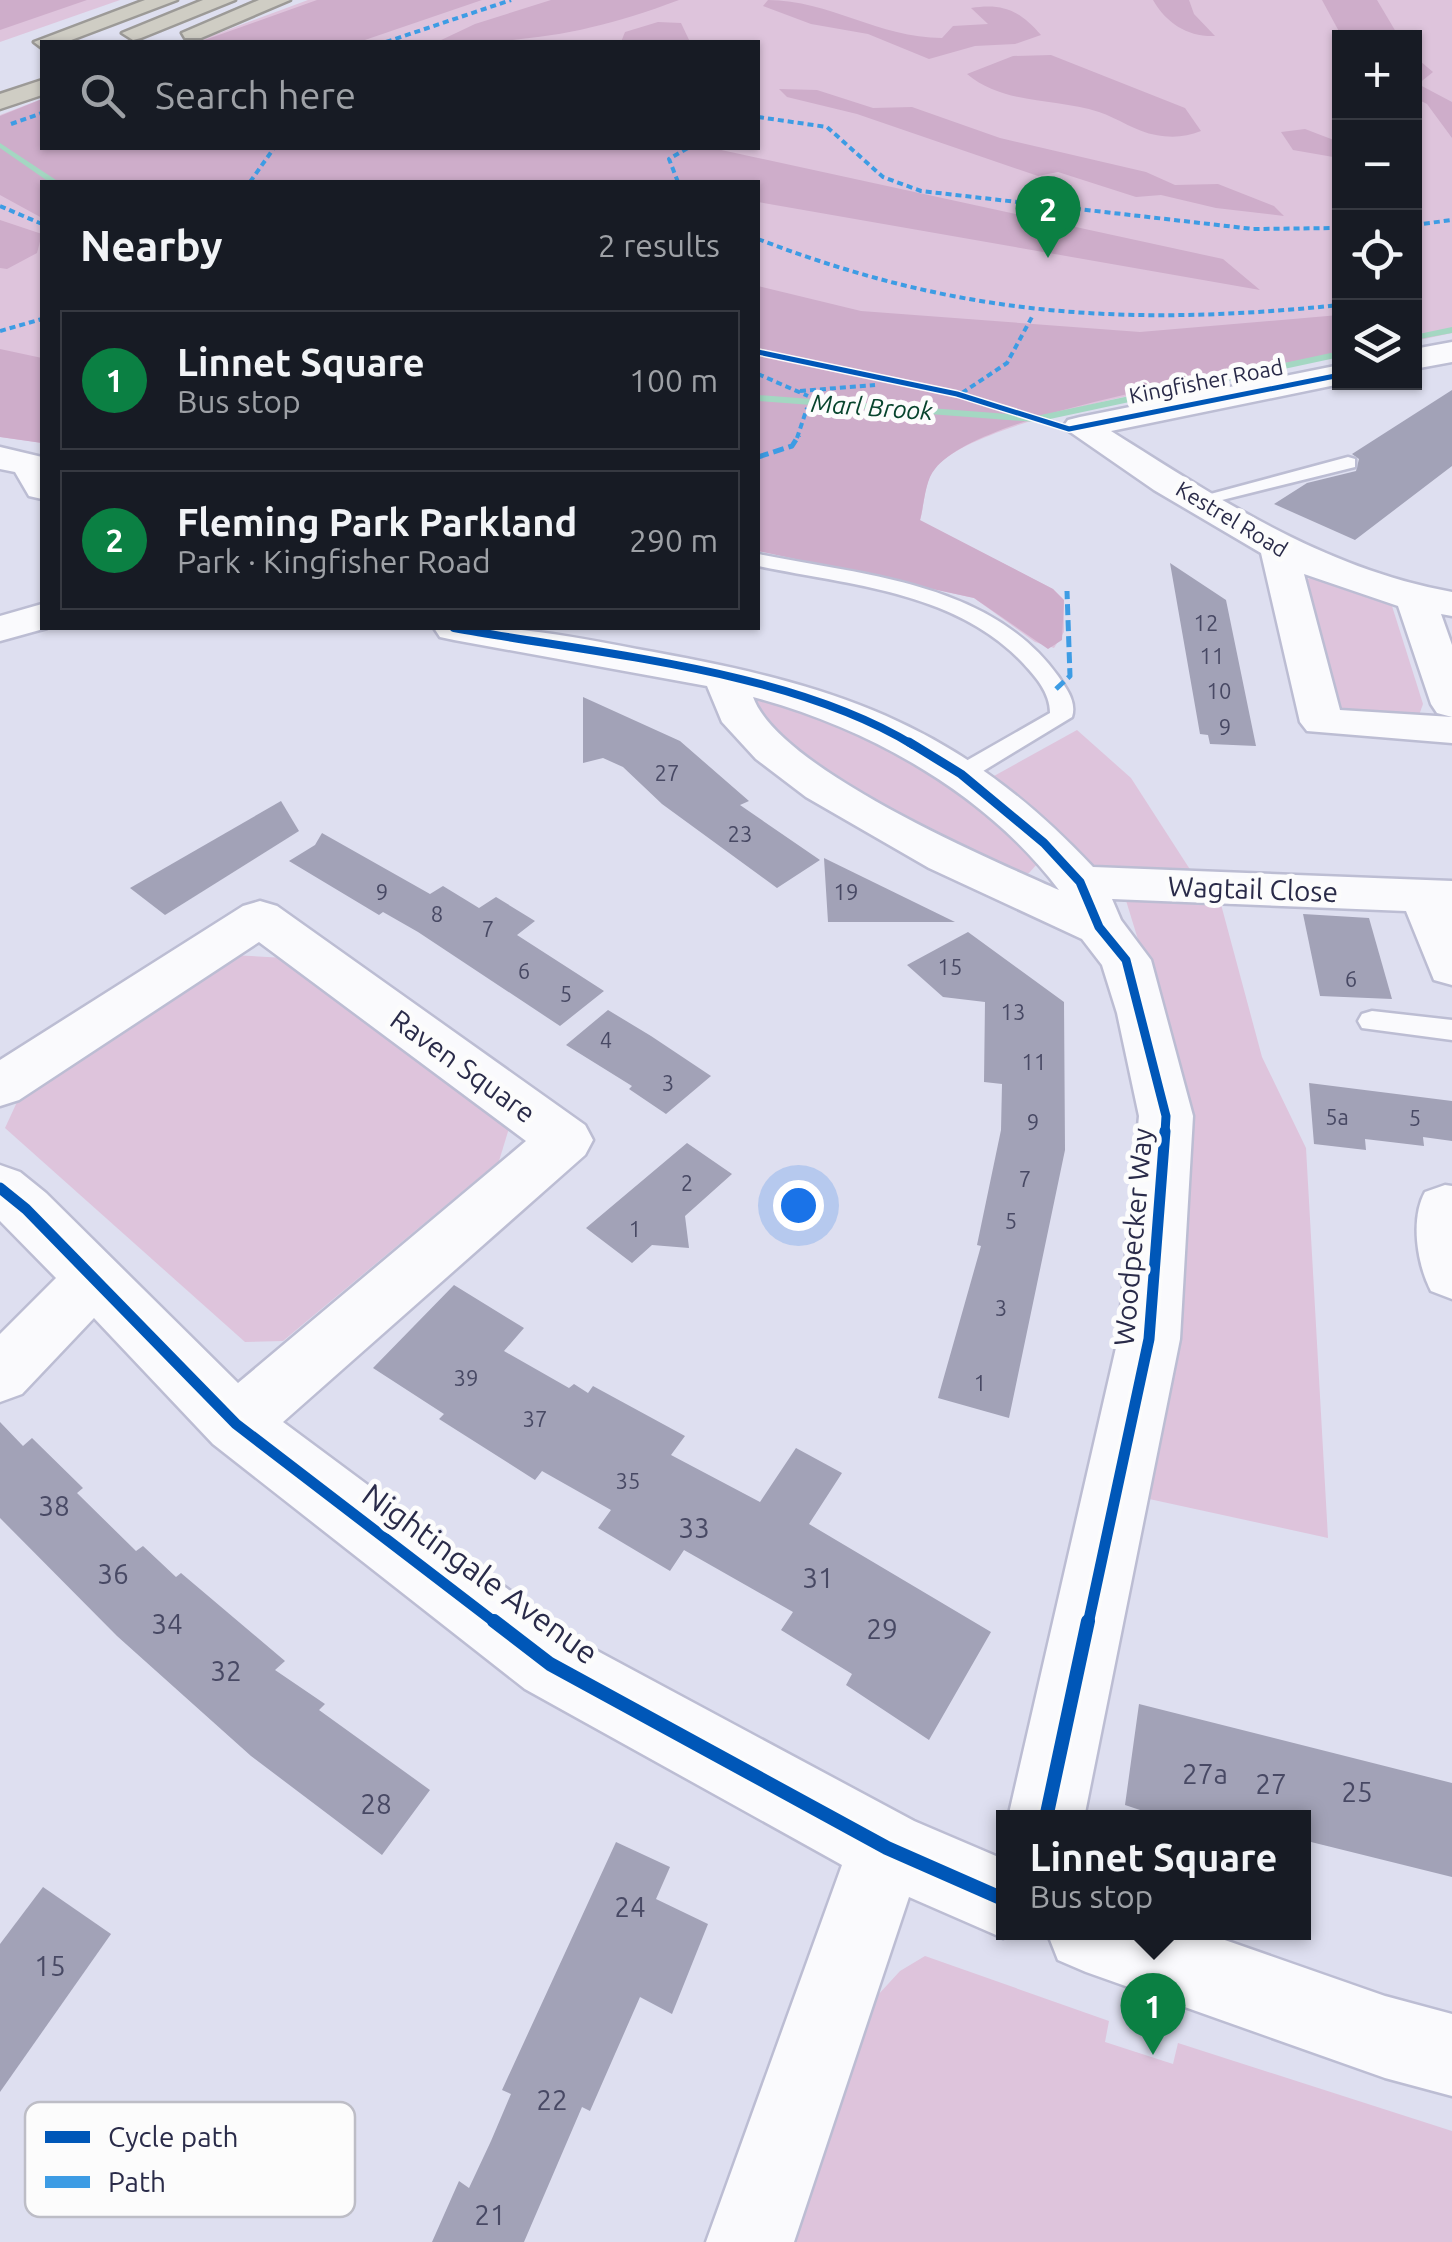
<!DOCTYPE html>
<html lang="en">
<head>
<meta charset="utf-8">
<style>
	:root { --surface:#171b24; --page:#20242c; --text:#f1f3f6; --muted:#9ea1a6; --line:#363941; --accent:#0b8043 }
	body { margin:0; font-family:Ubuntu,sans-serif; background:var(--page); color:var(--text) }
	.controls { position:absolute; right:30px; top:30px; display:grid; overflow:hidden; border-radius:0px; box-shadow:0 2px 8px #0004 }
	.controls button { width:90px; height:90px; display:grid; place-items:center; padding:0; border:0; border-bottom:2px solid var(--line); background:var(--surface); color:var(--text); font:50px sans-serif }
	.you { position:absolute; left:798px; top:1205px; width:35px; height:35px; margin:-25px; border:8px solid #fff; border-radius:50%; background:#1a73e8; box-shadow:0 0 0 15px #1a73e833 }
	.badge { display:grid; place-items:center; width:65px; height:65px; border-radius:50%; background:var(--accent); color:#fff; font-size:32px; font-weight:700 }
	.pin { position:absolute; translate:-50% -82px; filter:drop-shadow(0 2px 5px #0008) }
	.pin::after { content:''; position:absolute; top:52px; width:35px; height:30px; background:inherit; clip-path:polygon(0 0,100% 0,50% 100%) }
	.popup { position:absolute; left:996px; top:1810px; width:315px; height:130px; box-sizing:border-box; display:grid; place-content:center; border-radius:0px; background:var(--surface); filter:drop-shadow(0 2px 8px #0005); font-size:32px; white-space:nowrap; color:var(--muted) }
	.popup b { font-size:38px; color:var(--text) }
	.popup::after { content:''; position:absolute; left:50%; top:100%; margin-left:-20px; border:20px solid transparent; border-top-color:var(--surface) }
	.list { margin:0; padding:0; list-style:none }
	h2 { display:flex; justify-content:space-between; align-items:center; height:130px; margin:0; padding:0 40px; font-size:42px }
	h2 small { font-size:32px; font-weight:400; color:var(--muted) }
	.list li { display:grid; grid-template-columns:65px 1fr auto; gap:30px; align-items:center; box-sizing:border-box; height:140px; margin:0 20px 20px; padding:0 20px; border:2px solid var(--line); border-radius:0px }
	.list b { display:block; font-size:38px; white-space:nowrap }
	.list p { margin:0; font-size:32px; white-space:nowrap; color:var(--muted) }
	.list em { font-size:32px; font-style:normal; color:var(--muted) }
	.icon { flex:none; width:55px; height:55px; fill:none; stroke:currentColor; stroke-width:2; stroke-linecap:round; stroke-linejoin:round }
	.map { position:relative; flex:none; width:1452px; height:2242px; overflow:hidden }
	.search { position:absolute; background:var(--surface); box-shadow:0 2px 8px #0004; left:40px; top:40px; width:720px; height:110px; display:flex; align-items:center; gap:25px; box-sizing:border-box; padding:0 35px; border-radius:0px; color:var(--muted); font-size:38px }
	.panel { position:absolute; background:var(--surface); box-shadow:0 2px 8px #0004; left:40px; top:180px; width:720px; height:450px; border-radius:0px }
	.map>svg:first-child { display:block }
</style>
</head>
<body>
<div class="map">
<svg width="1452" height="2242" viewBox="0 0 1452 2242">
	<rect width="100%" height="100%" fill="#dedff0"/>
	<g fill="#dec4dc">
		<polygon points="0,0 120,0 0,42"/>
		<path d="M308 0H1452V333L1415 341 1414 38H1340L1339 356C1258 372 980 412 934 469 925 480 924 506 920 521L1053 589 1064 600V632L1054 648 1035 642 974 598 758 551V182H42V443L0 437V115L42 99V148H758V42H195Z"/>
		<polygon points="1311,578 1392,606 1423,704 1418,718 1344,711 1334,704 1302,580"/>
		<path d="M764 694C866 734 962 780 1038 863L1029 873 1010 875 956 851 788 751 747 698Z"/>
		<polygon points="1077,730 1131,778 1191,871 1093,868 994,776"/>
		<polygon points="1124,894 1219,897 1262,1057 1306,1148 1328,1538 1140,1497 1163,1021"/>
		<polygon points="232,955 285,958 510,1125 499,1161 283,1341 245,1342 5,1128 23,1089"/>
		<polygon points="925,1956 1109,2021 1105,2042 1173,2064 1178,2043 1452,2131 1452,2242 776,2242 861,1987 877,1996 900,1971"/>
	</g>
	<g fill="#ceadca">
		<polygon points="0,0 87,0 0,30"/>
		<polygon points="317,0 482,0 359,42 199,42"/>
		<path d="M551 0H679C591 33 530 43 437 42L475 24Z"/>
		<path d="M768 0C829 0 879 38 942 38L953 26 988 24 971 8C1002 3 1020 10 1041 35L1015 44 975 46 929 59 868 34 811 24 763 6Z"/>
		<path d="M1153 0H1189L1194 14 1215 36C1188 37 1167 24 1153 0Z"/>
		<polygon points="1322,0 1377,0 1399,37 1342,37"/>
		<polygon points="658,22 681,23 690,42 621,42 625,32"/>
		<path d="M1051 55 1185 108 1201 131C1186 137 1172 138 1156 135 1137 132 1117 118 1099 112 1055 98 1004 105 967 74L1013 56Z"/>
		<polygon points="1414,56 1433,72 1418,84 1452,102 1452,138 1427,104 1415,98"/>
		<polygon points="779,89 817,90 873,108 912,107 1000,138 1146,172 1175,185 1218,184 1274,206 1284,216 1216,208 1161,195 1136,197 1058,172 1038,176 857,114 787,97"/>
		<polygon points="42,99 42,148 712,148 1223,259 1260,290 758,202 758,182 42,182 42,218 0,195 0,116"/>
		<polygon points="1305,129 1339,142 1339,158 1293,150 1281,132"/>
		<polygon points="0,220 42,234 37,253 7,269 0,268"/>
		<path d="M758 286 861 311 1140 332 1339 315V353C1256 370 982 409 935 469 925 480 924 506 920 520L1053 589 1064 600 1062 640 1048 649 974 598 758 551Z"/>
		<polygon points="0,349 42,358 42,443 0,437"/>
	</g>
	<g fill="none" stroke-linecap="round" stroke-linejoin="round">
		<g fill="#a4d7c2" fill-rule="evenodd">
			<polygon points="0,143 56,180 56,182 49,182 0,148"/>
			<polygon points="1452,327 1452,333 1414,340 1414,335"/>
			<polygon points="1340,351 1340,357 1036,422 758,401 758,395 1036,416"/>
		</g>
	</g>
	<g fill="#a2a2b7">
		<polygon points="1452,390 1452,466 1355,540 1274,504 1307,483 1356,471 1359,459 1352,454"/>
		<polygon points="1170,563 1226,600 1256,746 1210,744 1208,735 1200,734"/>
		<polygon points="583,697 680,741 749,801 740,805 820,860 777,888 662,804 623,767 603,758 583,763"/>
		<polygon points="281,801 299,831 165,915 130,888"/>
		<polygon points="322,833 430,894 443,886 479,908 496,897 535,921 517,935 604,991 560,1026 418,932 383,912 379,915 289,861 315,845"/>
		<polygon points="824,858 955,922 828,922"/>
		<polygon points="1303,914 1369,918 1392,999 1320,996"/>
		<polygon points="968,932 1064,1002 1065,1150 1009,1418 938,1398 981,1246 977,1245 1001,1130 1002,1084 984,1082 985,1002 943,997 907,965"/>
		<polygon points="608,1010 651,1036 711,1076 666,1114 629,1089 632,1086 566,1045"/>
		<polygon points="1309,1083 1452,1101 1452,1141 1423,1137 1424,1146 1365,1139 1366,1150 1314,1144"/>
		<polygon points="687,1143 732,1174 685,1216 689,1248 652,1245 632,1263 586,1228"/>
		<polygon points="454,1285 524,1328 504,1351 569,1388 574,1384 588,1393 593,1386 685,1436 671,1455 760,1502 796,1448 842,1473 809,1524 991,1632 929,1740 846,1685 852,1674 781,1630 793,1612 684,1550 670,1571 598,1528 611,1510 542,1471 535,1480 439,1419 444,1414 373,1368"/>
		<polygon points="0,1422 23,1446 32,1438 83,1488 77,1493 136,1551 143,1546 176,1577 181,1573 285,1661 275,1670 325,1704 319,1710 430,1790 382,1855 251,1756 117,1636 0,1518"/>
		<polygon points="1139,1704 1452,1783 1452,1877 1303,1840 1303,1818 1164,1818 1125,1805"/>
		<polygon points="616,1842 670,1867 656,1899 708,1924 672,2014 640,1997 590,2111 582,2107 524,2242 432,2242 459,2181 469,2188 491,2141 511,2094 502,2090"/>
		<polygon points="43,1887 111,1934 0,2092 0,1944"/>
	</g>
	<g fill="none" stroke-linecap="round" stroke-linejoin="round">
		<g stroke="#bcbdd3" stroke-width="5">
			<g id="service">
				<polygon points="1348,457 1355,459 1355,467 1198,506 1188,500"/>
				<path d="M758 554C861 575 991 582 1058 676 1066 688 1077 702 1072 717L970 779H952L949 774 952 769 1050 713C1050 692 1035 676 1021 661 953 591 848 585 758 566Z"/>
				<polygon points="1372,1011 1452,1020 1452,1040 1362,1028 1358,1021 1362,1014"/>
			</g>
		</g>
		<g stroke="#bcbdd3" stroke-width="5">
			<g id="minor">
				<polygon points="1452,342 1452,362 1414,369 1414,349"/>
				<path d="M1340 365V382H1350L1111 431C1219 499 1324 569 1452 592V616L1441 614 1452 645V717L1437 713 1431 704 1398 606 1304 574 1340 710 1452 717V743L1307 731 1300 722 1261 553 1154 490 1063 427 1068 420 1080 417Z"/>
				<polygon points="0,447 42,457 42,499 29,496 15,472 0,469"/>
				<polygon points="42,604 42,628 47,628 0,641 0,616"/>
				<path d="M434 628C503 623 569 636 637 649 829 683 955 720 1093 867L1452 881V985L1434 980 1406 911 1112 899 1121 920 1151 960 1193 1116 1180 1339 1084 1818H1008L1118 1339 1139 1116 1117 1013 1102 965 1082 939 929 868 806 797 756 759 722 722 707 686 454 640 440 637ZM753 697C869 728 986 793 1059 890 989 859 779 769 753 697Z"/>
				<polygon points="260,901 277,906 585,1125 593,1140 585,1155 283,1422 575,1639 914,1821 1003,1859 1003,1932 1016,1932 1003,1938 909,1897 794,2242 706,2242 842,1865 525,1689 213,1444 94,1318 22,1394 0,1402 0,1334 56,1278 0,1221 0,1165 20,1172 46,1193 238,1383 526,1141 259,942 19,1100 0,1106 0,1060 243,906"/>
				<path d="M1445 1185 1452 1186V1299L1431 1291C1417 1264 1410 1219 1425 1192Z"/>
				<polygon points="1047,1932 1202,1932 1385,1996 1452,2014 1452,2096 1385,2078 1086,1972 1058,1960"/>
			</g>
		</g>
		<g stroke="#9c9a97" stroke-width="5">
			<g id="motorway">
				<polygon points="145,0 177,0 66,42 42,42 42,48 34,42"/>
				<polygon points="203,0 235,0 141,38 133,40 122,33"/>
				<polygon points="259,0 290,0 201,38 185,38 182,33"/>
				<polygon points="42,80 42,95 0,109 0,94"/>
			</g>
		</g>
		<use href="#service" fill="#fafafd" fill-rule="evenodd"/>
		<use href="#minor" fill="#fafafd" fill-rule="evenodd"/>
		<use href="#motorway" fill="#cfcdc4" fill-rule="evenodd"/>
		<g stroke="#3d9ce4" stroke-width="4" stroke-dasharray="6 4" stroke-linecap="butt">
			<polyline points="386,42 511,0"/>
			<polyline points="758,117 827,127 883,177 921,191 1253,229 1340,228"/>
			<polyline points="11,124 42,113"/>
			<polyline points="250,182 274,148"/>
			<polyline points="678,182 669,159 688,148"/>
			<polyline points="0,206 42,224"/>
			<polyline points="1414,225 1452,220"/>
			<path d="M758 239C960 317 1126 327 1340 305"/>
			<polyline points="0,331 42,319"/>
			<polyline points="758,374 808,396"/>
			<polyline points="800,391 875,385"/>
			<polyline points="962,393 1007,363 1033,315"/>
			<polyline points="797,438 807,408"/>
		</g>
		<g stroke="#3d9ce4" stroke-width="5" stroke-dasharray="11 5" stroke-linecap="butt">
			<polyline points="758,457 792,446 799,435"/>
			<polyline points="1056,689 1070,676 1067,591"/>
		</g>
		<g stroke="#fcfcfc" stroke-width="8">
			<polyline id="cycleway-far4" points="758,352 957,394 1069,429 1340,375"/>
		</g>
		<g stroke="#fcfcfc" stroke-width="12">
			<path id="cycleway-far3" d="M454 628C597 654 788 669 913 745"/>
		</g>
		<g stroke="#fcfcfc" stroke-width="14">
			<polyline id="cycleway-far2" points="909,742 961,774 1044,843 1080,882 1099,927 1126,960 1166,1116 1165,1133"/>
		</g>
		<g stroke="#fcfcfc" stroke-width="18">
			<g id="cycleway-far1">
				<polyline points="0,1188 26,1209 236,1424 497,1624"/>
				<polyline points="1088,1624 1149,1339 1165,1131"/>
			</g>
		</g>
		<g stroke="#fcfcfc" stroke-width="20">
			<g id="cycleway">
				<polyline points="494,1621 550,1664 887,1848 1003,1899"/>
				<polyline points="1046,1818 1088,1621"/>
			</g>
		</g>
		<use href="#cycleway-far4" stroke="#0057b8" stroke-width="5"/>
		<use href="#cycleway-far3" stroke="#0057b8" stroke-width="8"/>
		<use href="#cycleway-far2" stroke="#0057b8" stroke-width="9"/>
		<use href="#cycleway-far1" stroke="#0057b8" stroke-width="11"/>
		<use href="#cycleway" stroke="#0057b8" stroke-width="14"/>
	</g>
	<g text-anchor="middle" stroke-width="10" stroke-linejoin="round" paint-order="stroke">
		<g font-size="22" fill="#2a2b49" stroke="#fcfcfc">
			<text transform="translate(1206 381) rotate(-11)" y="8">Kingfisher Road</text>
			<text transform="translate(1232 519) rotate(31)" y="8">Kestrel Road</text>
		</g>
		<g font-size="22" fill="#484964">
			<text x="1206" y="631">12</text>
			<text x="1212" y="664">11</text>
			<text x="1219" y="699">10</text>
			<text x="1225" y="735">9</text>
			<text x="667" y="781">27</text>
			<text x="740" y="842">23</text>
			<text x="382" y="900">9</text>
			<text x="846" y="900">19</text>
			<text x="437" y="922">8</text>
			<text x="488" y="937">7</text>
			<text x="950" y="975">15</text>
			<text x="524" y="979">6</text>
			<text x="1351" y="987">6</text>
			<text x="566" y="1002">5</text>
			<text x="1013" y="1020">13</text>
			<text x="606" y="1048">4</text>
			<text x="1034" y="1070">11</text>
			<text x="668" y="1091">3</text>
			<text x="1337" y="1125">5a</text>
			<text x="1415" y="1126">5</text>
			<text x="1033" y="1130">9</text>
			<text x="1025" y="1187">7</text>
			<text x="687" y="1191">2</text>
			<text x="1011" y="1229">5</text>
			<text x="635" y="1237">1</text>
			<text x="1001" y="1316">3</text>
			<text x="466" y="1386">39</text>
			<text x="980" y="1391">1</text>
			<text x="535" y="1427">37</text>
			<text x="628" y="1489">35</text>
		</g>
		<g font-size="25" font-style="italic" fill="#07442d" stroke="#fcfcfc">
			<text transform="translate(872 407) rotate(4)" y="9">Marl Brook</text>
		</g>
		<g font-size="28" fill="#2a2b49" stroke="#fcfcfc">
			<text transform="translate(1253 889) rotate(2)" y="10">Wagtail Close</text>
			<text transform="translate(463 1066) rotate(36)" y="10">Raven Square</text>
			<text transform="translate(1133 1237) rotate(-85)" y="10">Woodpecker Way</text>
		</g>
		<g font-size="28" fill="#484964">
			<text x="54" y="1516">38</text>
			<text x="694" y="1538">33</text>
			<text x="113" y="1584">36</text>
			<text x="818" y="1588">31</text>
			<text x="167" y="1634">34</text>
			<text x="882" y="1639">29</text>
			<text x="226" y="1681">32</text>
			<text x="1205" y="1784">27a</text>
			<text x="1271" y="1794">27</text>
			<text x="1357" y="1802">25</text>
			<text x="376" y="1814">28</text>
			<text x="630" y="1917">24</text>
			<text x="50" y="1976">15</text>
			<text x="552" y="2110">22</text>
			<text x="490" y="2225">21</text>
		</g>
		<g font-size="32" fill="#2a2b49" stroke="#fcfcfc">
			<text transform="translate(480 1574) rotate(36)" y="11">Nightingale Avenue</text>
		</g>
	</g>
	<rect x="25" y="2102" width="330" height="115" rx="15" fill="#fcfcfc" stroke="#bdbdc6" stroke-width="2.5"/>
	<rect x="45" y="2131" width="45" height="12" fill="#0057b8"/>
	<rect x="45" y="2176" width="45" height="12" fill="#3d9ce4"/>
	<g font-size="28" fill="#2a2b49">
		<text x="108" y="2147">Cycle path</text>
		<text x="108" y="2192">Path</text>
	</g>
</svg>
<div class="controls">
<button>+</button>
<button>−</button>
<button><svg class="icon" aria-label="locate" viewBox="0 0 24 24"><circle cx="12" cy="12" r="6"/><path d="M12 2v4M12 18v4M2 12h4M18 12h4"/></svg></button>
<button><svg class="icon" aria-label="layers" viewBox="0 0 24 24"><path d="M12 4l9 5-9 5-9-5zM3 14l9 5 9-5"/></svg></button>
</div>
<div class="you"></div>
<div class="pin badge" style="left:1153px;top:2055px">1</div>
<div class="popup"><b>Linnet Square</b>Bus stop</div>
<div class="pin badge" style="left:1048px;top:258px">2</div>
<div class="search"><svg class="icon" aria-label="search" viewBox="0 0 24 24"><circle cx="10" cy="10" r="6"/><path d="M15 15l6 6"/></svg>Search here</div>
<section class="panel">
<h2>Nearby<small>2 results</small></h2>
<ul class="list">
<li><span class="badge">1</span><div><b>Linnet Square</b><p>Bus stop</p></div><em>100 m</em></li>
<li><span class="badge">2</span><div><b>Fleming Park Parkland</b><p>Park · Kingfisher Road</p></div><em>290 m</em></li>
</ul>
</section>
</div>
</body>
</html>
